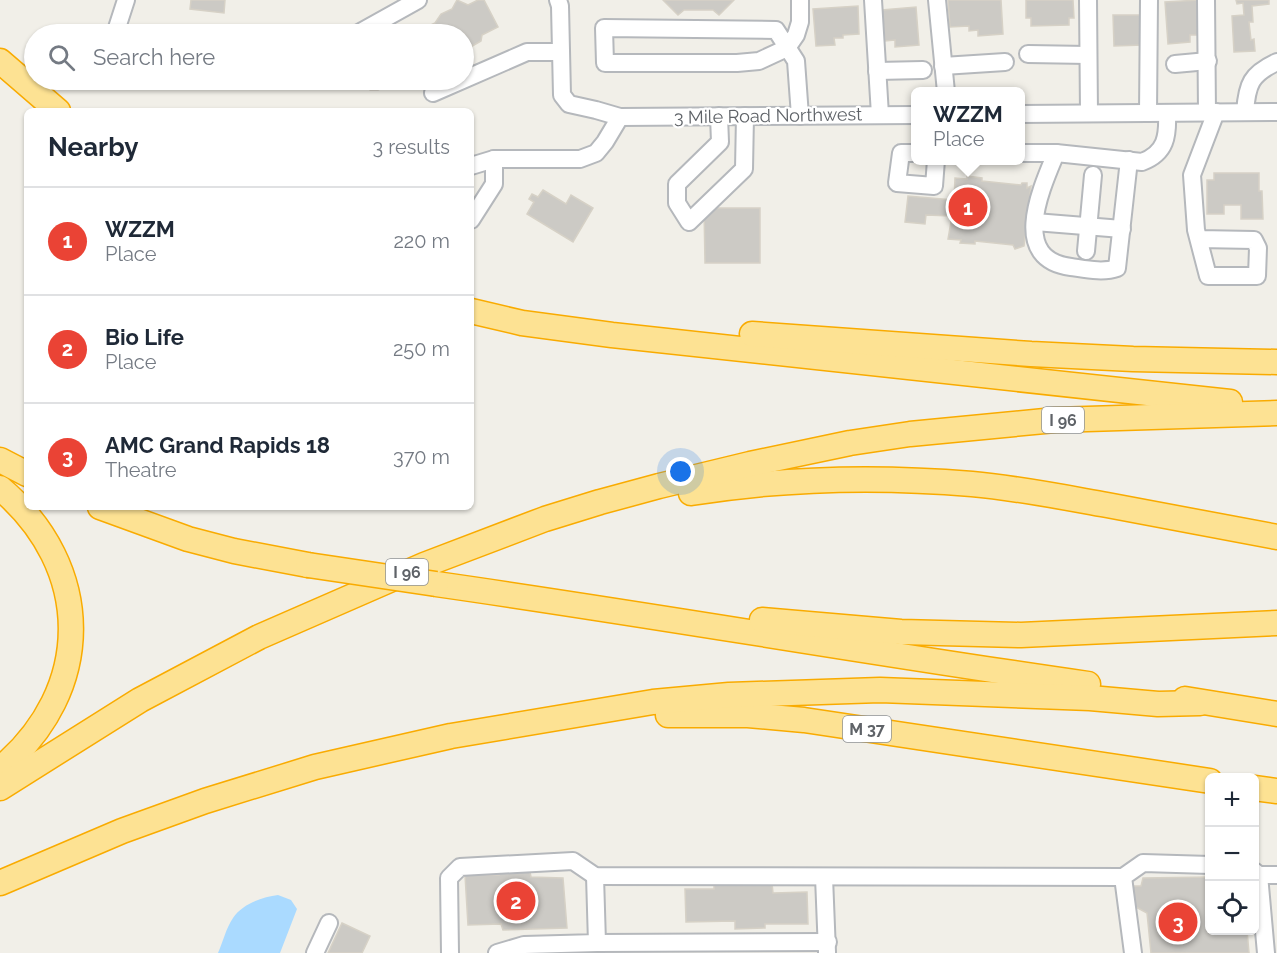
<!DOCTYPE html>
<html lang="en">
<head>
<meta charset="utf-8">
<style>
	:root { --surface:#fff; --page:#f6f6f7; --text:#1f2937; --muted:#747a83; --line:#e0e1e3; --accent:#ea4335 }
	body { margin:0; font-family:Raleway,sans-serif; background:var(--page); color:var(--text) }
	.controls { position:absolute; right:18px; bottom:18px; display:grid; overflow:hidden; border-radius:9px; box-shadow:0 2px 4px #0004 }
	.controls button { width:54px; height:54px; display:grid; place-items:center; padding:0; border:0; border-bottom:2px solid var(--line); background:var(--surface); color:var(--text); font:30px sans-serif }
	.you { position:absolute; left:681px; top:472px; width:21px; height:21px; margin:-15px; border:4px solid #fff; border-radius:50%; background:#1a73e8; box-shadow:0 0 0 9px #1a73e833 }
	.badge { display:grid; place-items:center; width:39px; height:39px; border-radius:50%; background:var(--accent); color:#fff; font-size:20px; font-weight:700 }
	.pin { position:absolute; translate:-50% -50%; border:3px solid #fff; box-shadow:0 2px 6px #0006 }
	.popup { position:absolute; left:911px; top:87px; width:114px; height:78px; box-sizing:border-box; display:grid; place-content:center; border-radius:9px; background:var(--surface); filter:drop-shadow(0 2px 4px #0005); font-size:20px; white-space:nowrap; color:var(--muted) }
	.popup b { font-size:22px; color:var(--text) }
	.popup::after { content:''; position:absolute; left:50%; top:100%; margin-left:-12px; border:12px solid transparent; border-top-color:var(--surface) }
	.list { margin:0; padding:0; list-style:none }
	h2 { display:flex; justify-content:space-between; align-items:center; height:78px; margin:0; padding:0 24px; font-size:26px }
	h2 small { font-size:20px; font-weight:400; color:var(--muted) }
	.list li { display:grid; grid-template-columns:39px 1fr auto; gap:18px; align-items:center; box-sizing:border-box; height:108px; padding:0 24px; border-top:2px solid var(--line) }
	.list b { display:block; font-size:22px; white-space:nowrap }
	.list p { margin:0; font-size:20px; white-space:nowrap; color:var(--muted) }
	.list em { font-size:20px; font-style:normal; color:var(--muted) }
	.icon { flex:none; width:33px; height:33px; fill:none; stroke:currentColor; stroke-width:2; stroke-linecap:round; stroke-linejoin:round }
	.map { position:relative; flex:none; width:1277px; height:953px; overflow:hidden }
	.search { position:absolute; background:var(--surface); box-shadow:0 2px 4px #0004; left:24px; top:24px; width:450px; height:66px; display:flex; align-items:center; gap:15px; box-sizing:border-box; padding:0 21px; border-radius:33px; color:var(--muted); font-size:22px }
	.panel { position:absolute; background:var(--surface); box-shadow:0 2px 4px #0004; left:24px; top:108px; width:450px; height:402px; border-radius:9px }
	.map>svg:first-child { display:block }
</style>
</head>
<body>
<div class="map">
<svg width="1277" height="953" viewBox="0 0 1277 953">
	<rect width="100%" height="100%" fill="#f1efe8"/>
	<path fill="#aadaff" d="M278 895 291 900 297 909 280 953H218C223 942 226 928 233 918 242 904 262 897 278 895Z"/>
	<g fill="#cccac5" stroke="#d6d1c6" stroke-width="1.5">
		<polygon points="191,0 225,0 224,13 190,9"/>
		<polygon points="457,0 468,5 478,0 484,0 498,27 482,35 481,41 464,51 464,34 412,34 435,23 441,14 452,9"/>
		<polygon points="663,0 734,0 719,15 713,10 684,10 678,15"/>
		<polygon points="948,0 1001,0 1003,34 978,36 978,30 969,31 969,26 950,27"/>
		<polygon points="1026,0 1073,0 1074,18 1069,18 1069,25 1031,26 1031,18 1026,18"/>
		<polygon points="1199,0 1201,35 1190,35 1190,42 1168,44 1165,2"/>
		<polygon points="1236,0 1269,0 1269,4 1252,6 1253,22 1249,22 1251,40 1254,39 1255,51 1234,52 1232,16 1244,15 1243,3 1237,4"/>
		<polygon points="858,6 859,34 843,35 843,38 834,38 835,45 816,46 813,9"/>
		<polygon points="916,7 919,45 895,47 895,40 885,41 882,10"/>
		<polygon points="1113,15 1142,15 1143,45 1114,46"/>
		<polygon points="212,31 228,32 228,34 211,34"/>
		<polygon points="365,80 409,80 396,86 386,86 378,90 370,90"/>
		<polygon points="1214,173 1259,173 1259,191 1262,191 1263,219 1241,219 1241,205 1224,205 1224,214 1207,214 1207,180 1214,180"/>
		<polygon points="967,176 982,178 982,181 1021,185 1022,183 1027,183 1027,188 1031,186 1024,246 1015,249 1013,245 975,241 975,244 960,243 961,240 948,239 952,216 926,215 925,224 905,222 908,196 954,200 955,178 967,179"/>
		<polygon points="543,190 566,204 571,195 593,208 573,242 527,214 534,202 529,199 532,194 538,197"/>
		<polygon points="704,208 760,208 760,263 705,263"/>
		<polygon points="499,872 530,872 531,877 563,878 567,928 503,930 501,924 468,925 465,875 499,875"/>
		<polygon points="1210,877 1210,930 1247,930 1249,953 1151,953 1147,913 1134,906 1133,886 1141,886 1143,878"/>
		<polygon points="714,883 772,883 773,893 807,892 808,924 765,924 765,928 735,929 735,921 686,922 685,889 714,889"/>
		<polygon points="342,923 370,936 362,953 328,953"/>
	</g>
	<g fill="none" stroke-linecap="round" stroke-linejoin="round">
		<g stroke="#b5b8bc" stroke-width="20">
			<g id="minor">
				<polyline points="558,0 560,6 562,95 569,104 596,110 620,117 916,115"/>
				<polyline points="873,0 880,115"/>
				<polyline points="937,0 946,92"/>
				<polyline points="1088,0 1089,113"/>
				<polyline points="1206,0 1207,112"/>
				<polyline points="115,34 126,0"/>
				<polyline points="357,34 418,0"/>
				<polyline points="1028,54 1088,55"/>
				<polyline points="1175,64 1208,61"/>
				<polyline points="943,66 1005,62"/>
				<polyline points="877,71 923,70"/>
				<polyline points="433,93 527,52 561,52"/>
				<path d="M1245 112C1247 84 1251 74 1277 62"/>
				<polyline points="1148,113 1149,0"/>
				<polyline points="1020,114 1277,112"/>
				<polyline points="719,116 720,142 677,184 677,203 689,222 744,169 745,116"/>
				<polyline points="800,116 796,61 776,30 604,28 605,63 737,63 759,61 787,48 796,35 800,22 800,0"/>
				<polyline points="916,153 901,153 897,183 934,186 936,160"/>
				<path d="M1020 153H1056L1142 162C1166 153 1168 136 1167 113"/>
				<path d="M1056 153C1041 189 1009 259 1071 267 1085 269 1103 273 1117 268L1129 160"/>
				<polyline points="471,166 494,159 580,159 596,153 605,142 620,117"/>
				<polyline points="471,220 494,184 494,159"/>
				<polyline points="1035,222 1122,229"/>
				<polyline points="1199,239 1254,240 1258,248 1257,276 1208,276 1196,230 1192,175 1216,112"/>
				<polyline points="1086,251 1093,175"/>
				<polyline points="1254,871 1259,875 1277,875"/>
				<polyline points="1259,875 1266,953"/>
				<polyline points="824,877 827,952"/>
				<polyline points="597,943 828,942"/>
				<polyline points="315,953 329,923"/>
				<polyline points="450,953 449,878 460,867 573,861 595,876 1123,877"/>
				<polyline points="497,953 524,945 597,943 595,876"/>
				<polyline points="1133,953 1123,877 1143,863 1210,865"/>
			</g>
		</g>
		<g stroke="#f9ab00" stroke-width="27">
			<g id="highway">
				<polyline points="0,61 58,111"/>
				<polyline points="471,311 522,323 612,335 1230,402"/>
				<polyline points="752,334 1031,354 1133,359 1277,362"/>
				<polyline points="0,460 27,474"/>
				<path d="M0 488C94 567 95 690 0 769"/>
				<path d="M691 493C784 478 878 476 972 484 1017 488 1062 497 1107 505 1164 516 1220 526 1277 537"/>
				<polyline points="100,507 188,539 234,551 308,565"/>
				<path d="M436 584C654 615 870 653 1088 684"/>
				<polyline points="762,620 901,632 1021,635 1277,623"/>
				<polyline points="1185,699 1277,714"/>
				<polyline points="668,715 748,715 804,720 1210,781"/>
				<polyline points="0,788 140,700 259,637 424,565 545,519 600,502 659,486 750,464 850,443 910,434 1055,420 1277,413"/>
				<polyline points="1254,788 1277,791"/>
				<polyline points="0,883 122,831 205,801 315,767 451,736 653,702 729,695 880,690 1090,698 1158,704 1200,703"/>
			</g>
		</g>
		<use href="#minor" stroke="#fff" stroke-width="16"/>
		<use href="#highway" stroke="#fde293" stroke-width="24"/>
		<g stroke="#f9ab00" stroke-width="27" stroke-linecap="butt">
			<polyline id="highway-bridge" points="308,565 436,584"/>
		</g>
		<use href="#highway-bridge" stroke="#fde293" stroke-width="24"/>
	</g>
	<g text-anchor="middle" stroke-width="4.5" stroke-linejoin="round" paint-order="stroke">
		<g fill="#fff" stroke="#8f9295" stroke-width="1.5">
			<rect x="1042" y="407" width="42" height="26" rx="4.5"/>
			<rect x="386" y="559" width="42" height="26" rx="4.5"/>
			<rect x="843" y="716" width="48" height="26" rx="4.5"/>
		</g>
		<g font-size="16" font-weight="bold" fill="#5f6368">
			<text x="1063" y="426">I 96</text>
			<text x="407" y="578">I 96</text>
			<text x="867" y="735">M 37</text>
		</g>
		<g font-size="18" fill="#5f6368" stroke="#fff">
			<text transform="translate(768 116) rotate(-1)" y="6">3 Mile Road Northwest</text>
		</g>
	</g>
</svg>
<div class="controls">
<button>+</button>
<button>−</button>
<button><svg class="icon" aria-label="locate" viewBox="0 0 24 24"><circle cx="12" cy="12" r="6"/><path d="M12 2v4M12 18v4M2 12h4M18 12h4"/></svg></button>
</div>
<div class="you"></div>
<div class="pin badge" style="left:968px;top:207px">1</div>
<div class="popup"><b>WZZM</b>Place</div>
<div class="pin badge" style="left:516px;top:901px">2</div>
<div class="pin badge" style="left:1178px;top:922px">3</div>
<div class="search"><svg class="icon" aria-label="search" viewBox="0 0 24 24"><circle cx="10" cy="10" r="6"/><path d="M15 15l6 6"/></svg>Search here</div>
<section class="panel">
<h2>Nearby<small>3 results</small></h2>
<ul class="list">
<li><span class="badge">1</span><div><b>WZZM</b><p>Place</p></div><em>220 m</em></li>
<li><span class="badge">2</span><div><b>Bio Life</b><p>Place</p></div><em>250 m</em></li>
<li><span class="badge">3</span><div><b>AMC Grand Rapids 18</b><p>Theatre</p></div><em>370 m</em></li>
</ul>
</section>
</div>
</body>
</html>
